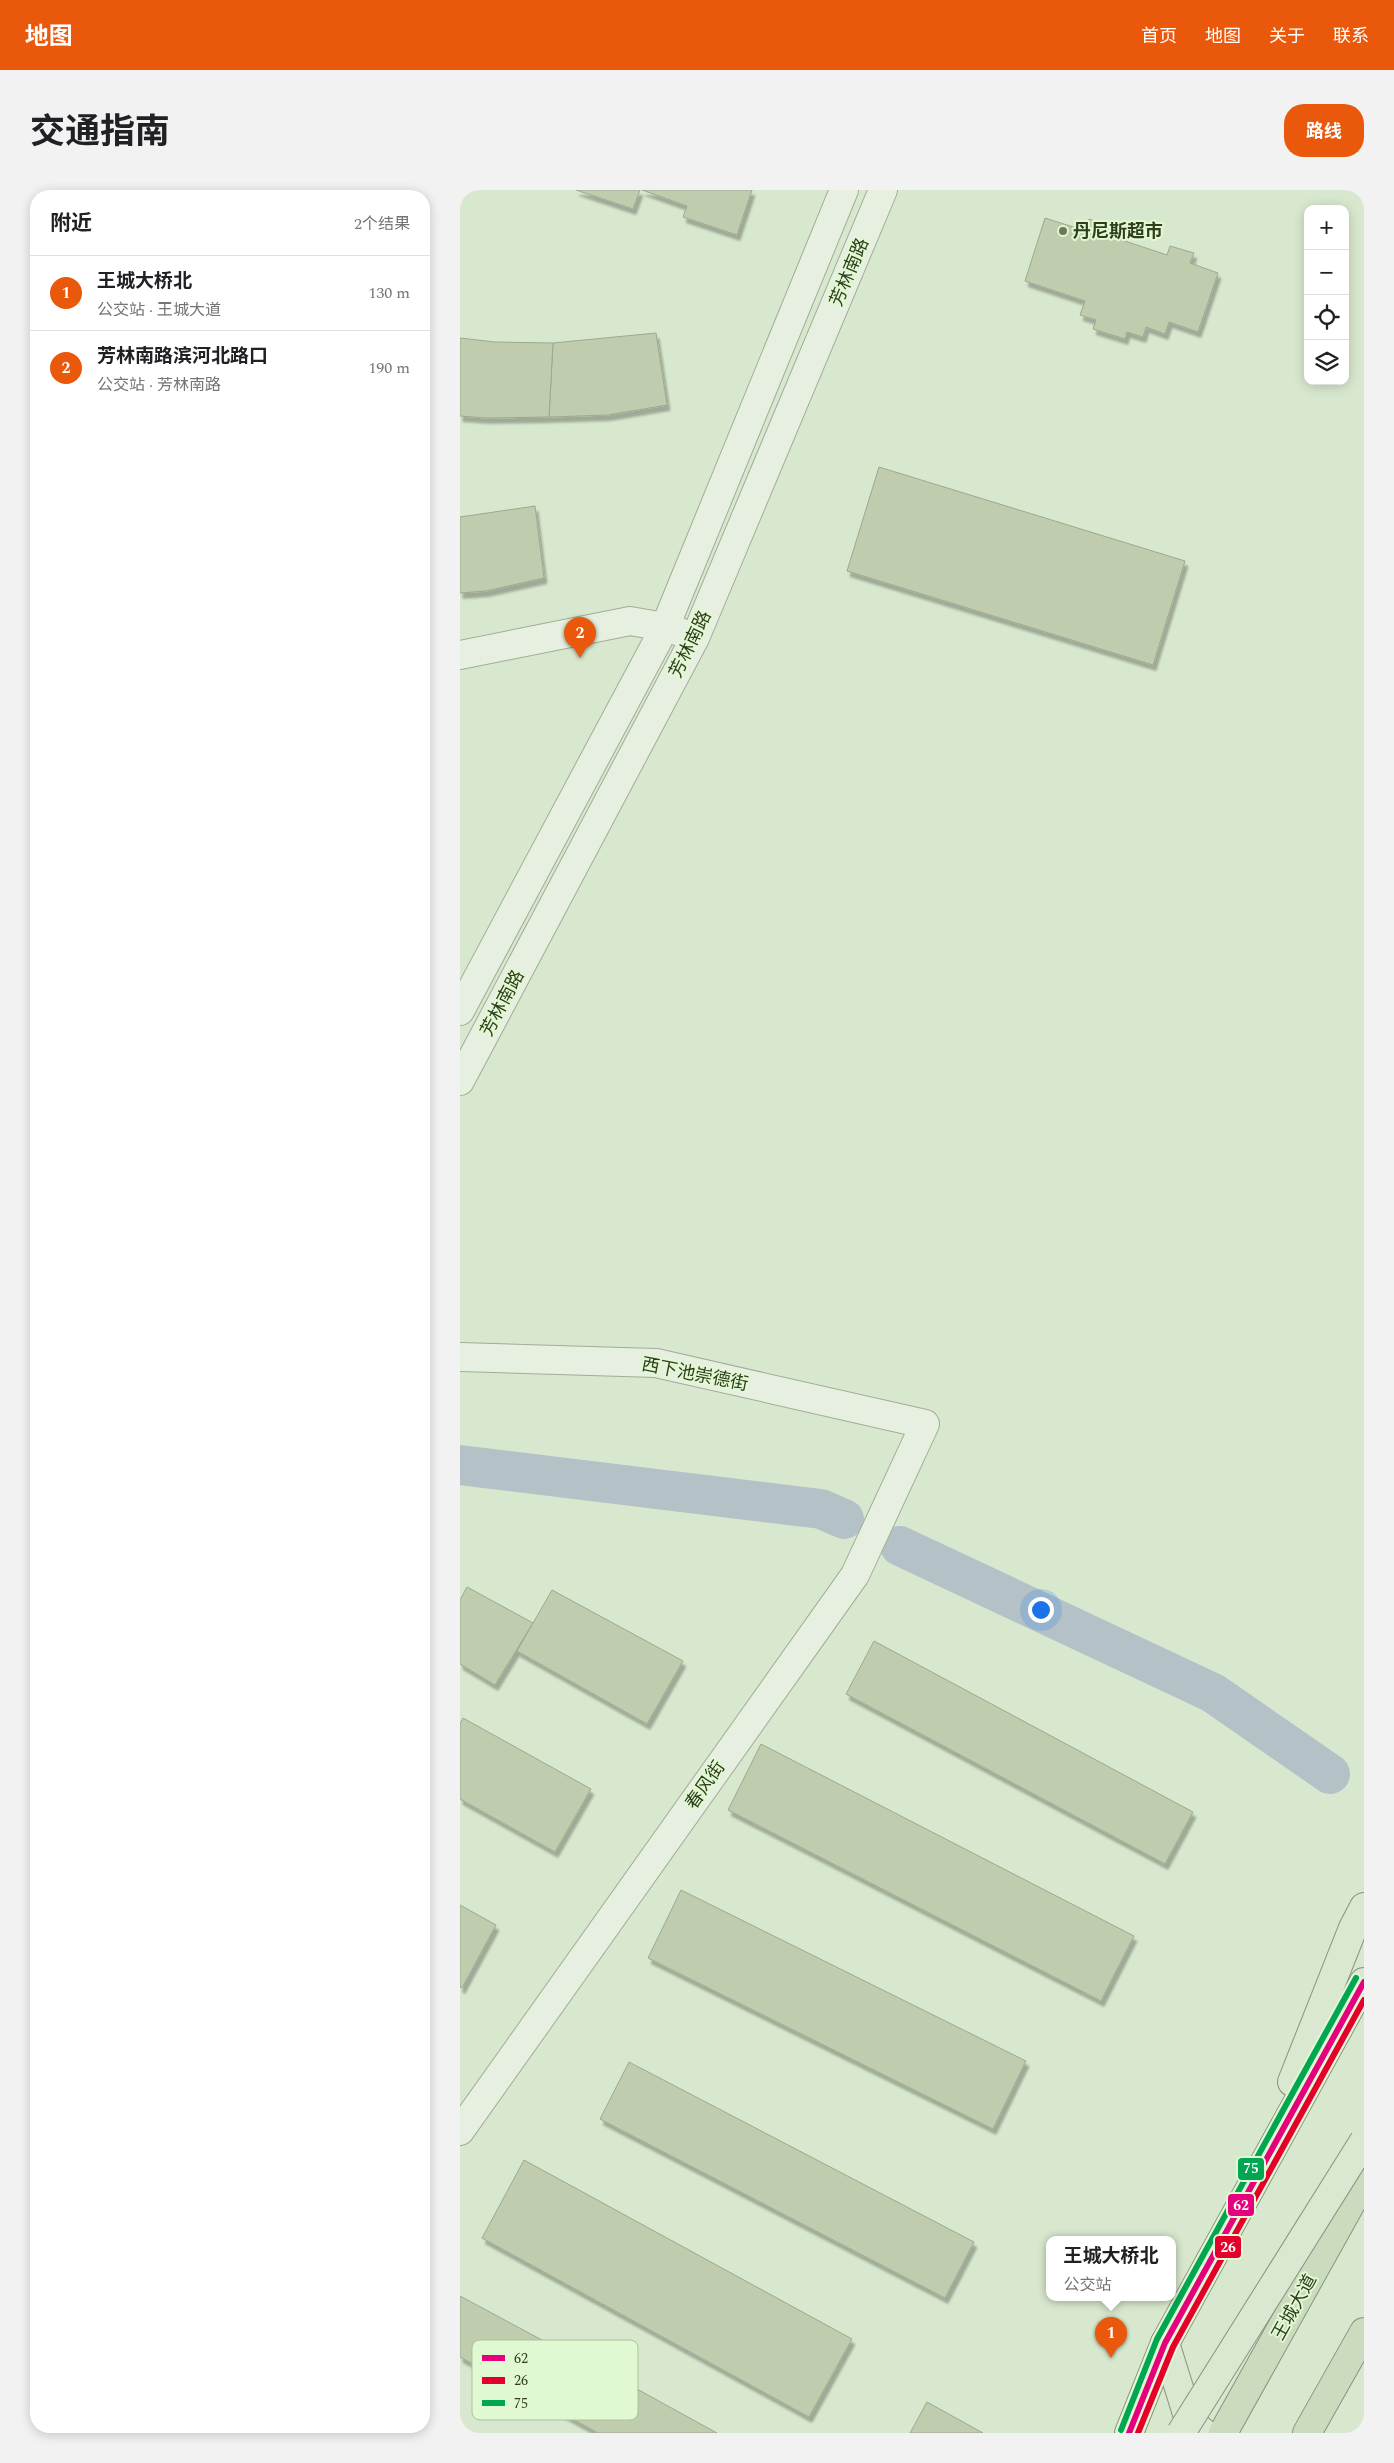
<!DOCTYPE html>
<html lang="zh">
<head>
<meta charset="utf-8">
<style>
	:root { --surface:#fff; --page:#f2f2f2; --text:#202124; --muted:#757577; --line:#e0e0e0; --accent:#ea580c }
	body { margin:0; font-family:Spectral,"Noto Sans SC",serif; background:var(--page); color:var(--text) }
	.controls { position:absolute; right:15px; top:15px; display:grid; overflow:hidden; border-radius:10px; box-shadow:0 2px 12px #0003 }
	.controls button { width:45px; height:45px; display:grid; place-items:center; padding:0; border:0; border-bottom:1px solid var(--line); background:var(--surface); color:var(--text); font:25px sans-serif }
	.you { position:absolute; left:580px; top:1419px; width:18px; height:18px; margin:-12px; border:4px solid #fff; border-radius:50%; background:#1a73e8; box-shadow:0 0 0 8px #1a73e833 }
	.badge { display:grid; place-items:center; width:32px; height:32px; border-radius:50%; background:var(--accent); color:#fff; font-size:16px; font-weight:700 }
	.pin { position:absolute; translate:-50% -41px; filter:drop-shadow(0 1px 2px #0008) }
	.pin::after { content:''; position:absolute; top:26px; width:18px; height:15px; background:inherit; clip-path:polygon(0 0,100% 0,50% 100%) }
	.popup { position:absolute; left:586px; top:2046px; width:130px; height:65px; box-sizing:border-box; display:grid; place-content:center; border-radius:10px; background:var(--surface); filter:drop-shadow(0 1px 4px #0005); font-size:16px; white-space:nowrap; color:var(--muted) }
	.popup b { font-size:19px; color:var(--text) }
	.popup::after { content:''; position:absolute; left:50%; top:100%; margin-left:-10px; border:10px solid transparent; border-top-color:var(--surface) }
	.list { margin:0; padding:0; list-style:none }
	h2 { display:flex; justify-content:space-between; align-items:center; height:65px; margin:0; padding:0 20px; font-size:21px }
	h2 small { font-size:16px; font-weight:400; color:var(--muted) }
	.list li { display:grid; grid-template-columns:32px 1fr auto; gap:15px; align-items:center; box-sizing:border-box; height:75px; padding:0 20px; border-top:1px solid var(--line) }
	.list b { display:block; font-size:19px; white-space:nowrap }
	.list p { margin:0; font-size:16px; white-space:nowrap; color:var(--muted) }
	.list em { font-size:16px; font-style:normal; color:var(--muted) }
	.icon { flex:none; width:28px; height:28px; fill:none; stroke:currentColor; stroke-width:2; stroke-linecap:round; stroke-linejoin:round }
	.map { position:relative; flex:none; width:904px; height:2243px; overflow:hidden; border-radius:20px }
	header { display:flex; align-items:center; gap:30px; box-sizing:border-box; height:70px; padding:0 25px; background:var(--accent); color:#fff }
	header strong { font-size:24px }
	nav { display:flex; gap:28px; margin-inline-start:auto; font-size:18px }
	.intro { display:flex; align-items:center; justify-content:space-between; box-sizing:border-box; height:120px; padding:0 30px }
	h1 { margin:0; font-size:35px }
	.button { padding:12px 22px; border-radius:20px; background:var(--accent); color:#fff; font-size:18px; font-weight:700 }
	main { display:flex; gap:30px; padding:0 30px }
	aside { flex:1; background:var(--surface); border-radius:20px; box-shadow:0 2px 12px #0003 }
	.map>svg:first-child { display:block }
</style>
</head>
<body>
<header>
<strong>地图</strong>
<nav><a>首页</a><a>地图</a><a>关于</a><a>联系</a></nav>
</header>
<div class="intro"><h1>交通指南</h1><a class="button">路线</a></div>
<main>
<aside>
<h2>附近<small>2个结果</small></h2>
<ul class="list">
<li><span class="badge">1</span><div><b>王城大桥北</b><p>公交站 · 王城大道</p></div><em>130 m</em></li>
<li><span class="badge">2</span><div><b>芳林南路滨河北路口</b><p>公交站 · 芳林南路</p></div><em>190 m</em></li>
</ul>
</aside>
<div class="map">
<svg width="904" height="2243" viewBox="0 0 904 2243">
	<defs>
		<filter id="shadow"><feDropShadow dx="3" dy="5.5" stdDeviation="1" flood-color="#0004"/></filter>
	</defs>
	<rect width="100%" height="100%" fill="#d8e8ce"/>
	<g fill="none" stroke-linecap="round" stroke-linejoin="round">
		<g stroke="#b4c2c8" stroke-width="40">
			<polyline points="0,1275 361,1319 384,1329"/>
			<polyline points="440,1356 753,1503 870,1584"/>
		</g>
	</g>
	<g fill="#bfccae" stroke="#9ca98d" filter="url(#shadow)">
		<polygon points="116,0 180,0 173,19"/>
		<polygon points="182,0 292,0 277,45 223,27 227,16"/>
		<polygon points="585,28 626,41 629,29 652,37 650,46 707,65 710,56 734,63 730,73 758,83 738,142 709,132 705,144 686,137 683,147 667,142 665,149 633,139 636,130 620,125 625,111 565,91"/>
		<polygon points="196,143 207,215 148,225 89,227 93,153"/>
		<polygon points="0,148 35,152 93,153 89,227 26,228 0,226"/>
		<polygon points="419,277 725,371 693,475 387,381"/>
		<polygon points="75,316 84,388 26,401 0,403 0,327"/>
		<polygon points="7,1397 73,1433 35,1495 0,1474 0,1410"/>
		<polygon points="92,1400 223,1471 187,1534 57,1461"/>
		<polygon points="414,1451 733,1622 705,1674 386,1504"/>
		<polygon points="3,1528 131,1599 95,1662 0,1609 0,1533"/>
		<polygon points="301,1554 674,1746 641,1811 268,1620"/>
		<polygon points="221,1700 566,1871 533,1939 188,1768"/>
		<polygon points="0,1715 36,1735 2,1798 0,1797"/>
		<polygon points="169,1872 514,2052 485,2108 140,1929"/>
		<polygon points="64,1970 392,2149 349,2227 22,2048"/>
		<polygon points="0,2106 95,2157 69,2204 0,2167"/>
		<polygon points="117,2166 257,2243 138,2243 89,2216"/>
		<polygon points="467,2212 523,2243 450,2243"/>
	</g>
	<g fill="none" stroke-linecap="round" stroke-linejoin="round">
		<g stroke="#a1ad96" stroke-width="30">
			<g id="minor">
				<polyline points="0,465 170,431 205,437 220,442"/>
				<polyline points="0,821 205,437 384,0"/>
				<polyline points="0,891 235,448 423,0"/>
				<polyline points="0,1167 196,1173 465,1234 395,1385 0,1941"/>
			</g>
		</g>
		<g stroke="#88927e" stroke-width="30">
			<g id="major">
				<polyline points="832,1892 893,1738 904,1717"/>
				<polyline points="705,2153 729,2230 744,2243"/>
				<polyline points="669,2243 705,2153 904,1792"/>
			</g>
		</g>
		<g stroke="#88927e" stroke-width="30">
			<g id="highway">
				<polyline points="763,2243 904,1990"/>
				<polyline points="847,2243 904,2142"/>
			</g>
		</g>
		<use href="#minor" stroke="#e6efe0" stroke-width="28"/>
		<use href="#major" stroke="#dae7d1" stroke-width="28"/>
		<use href="#highway" stroke="#cbdbbe" stroke-width="28"/>
		<g stroke="#88927e" stroke-width="30" stroke-linecap="butt">
			<polyline id="major-bridge" points="721,2243 904,1951"/>
		</g>
		<use href="#major-bridge" stroke="#dae7d1" stroke-width="28"/>
		<g stroke="#e1f9d3" stroke-width="10">
			<polyline id="bus-1" points="669,2243 705,2153 904,1792"/>
		</g>
		<g stroke="#e1f9d3" stroke-width="10">
			<polyline id="bus-2" points="678,2243 713,2157 904,1810"/>
		</g>
		<g stroke="#e1f9d3" stroke-width="10">
			<polyline id="bus-3" points="661,2240 697,2149 896,1788"/>
		</g>
		<use href="#bus-1" stroke="#e5007d" stroke-width="6"/>
		<use href="#bus-2" stroke="#e4002b" stroke-width="6"/>
		<use href="#bus-3" stroke="#00a651" stroke-width="6"/>
	</g>
	<circle fill="#6b795b" stroke="#e1f9d3" stroke-width="2" cx="603" cy="41" r="5"/>
	<g text-anchor="middle" stroke-width="4" stroke-linejoin="round" paint-order="stroke">
		<g font-size="18" font-weight="bold" fill="#303d1d" stroke="#e1f9d3" text-anchor="start">
			<text x="613" y="47">丹尼斯超市</text>
		</g>
		<g font-size="18" fill="#303d1d" stroke="#e1f9d3">
			<text transform="translate(389 82) rotate(-67)" y="6">芳林南路</text>
			<text transform="translate(230 454) rotate(-64)" y="6">芳林南路</text>
			<text transform="translate(42 813) rotate(-62)" y="6">芳林南路</text>
			<text transform="translate(235 1184) rotate(11)" y="6">西下池崇德街</text>
			<text transform="translate(245 1595) rotate(-55)" y="6">春风街</text>
			<text transform="translate(834 2117) rotate(-61)" y="6">王城大道</text>
		</g>
	</g>
	<rect x="12" y="2150" width="166" height="80" rx="8" fill="#e1f9d3" stroke="#acc19c" stroke-width="1"/>
	<rect x="22" y="2165" width="23" height="6" fill="#e5007d"/>
	<rect x="22" y="2187" width="23" height="7" fill="#e4002b"/>
	<rect x="22" y="2210" width="23" height="6" fill="#00a651"/>
	<g font-size="14" fill="#303d1d">
		<text x="54" y="2173">62</text>
		<text x="54" y="2195">26</text>
		<text x="54" y="2218">75</text>
	</g>
	<g stroke="#e1f9d3" stroke-width="2">
		<rect x="777" y="1967" width="28" height="24" rx="5" fill="#00a651"/>
		<rect x="767" y="2003" width="28" height="24" rx="5" fill="#e5007d"/>
		<rect x="754" y="2045" width="28" height="24" rx="5" fill="#e4002b"/>
	</g>
	<g font-size="14" text-anchor="middle" font-weight="bold" fill="#fff">
		<text x="791" y="1983">75</text>
		<text x="781" y="2020">62</text>
		<text x="768" y="2062">26</text>
	</g>
</svg>
<div class="controls">
<button>+</button>
<button>−</button>
<button><svg class="icon" aria-label="locate" viewBox="0 0 24 24"><circle cx="12" cy="12" r="6"/><path d="M12 2v4M12 18v4M2 12h4M18 12h4"/></svg></button>
<button><svg class="icon" aria-label="layers" viewBox="0 0 24 24"><path d="M12 4l9 5-9 5-9-5zM3 14l9 5 9-5"/></svg></button>
</div>
<div class="you"></div>
<div class="pin badge" style="left:651px;top:2168px">1</div>
<div class="popup"><b>王城大桥北</b>公交站</div>
<div class="pin badge" style="left:120px;top:468px">2</div>
</div>
</main>
</body>
</html>
